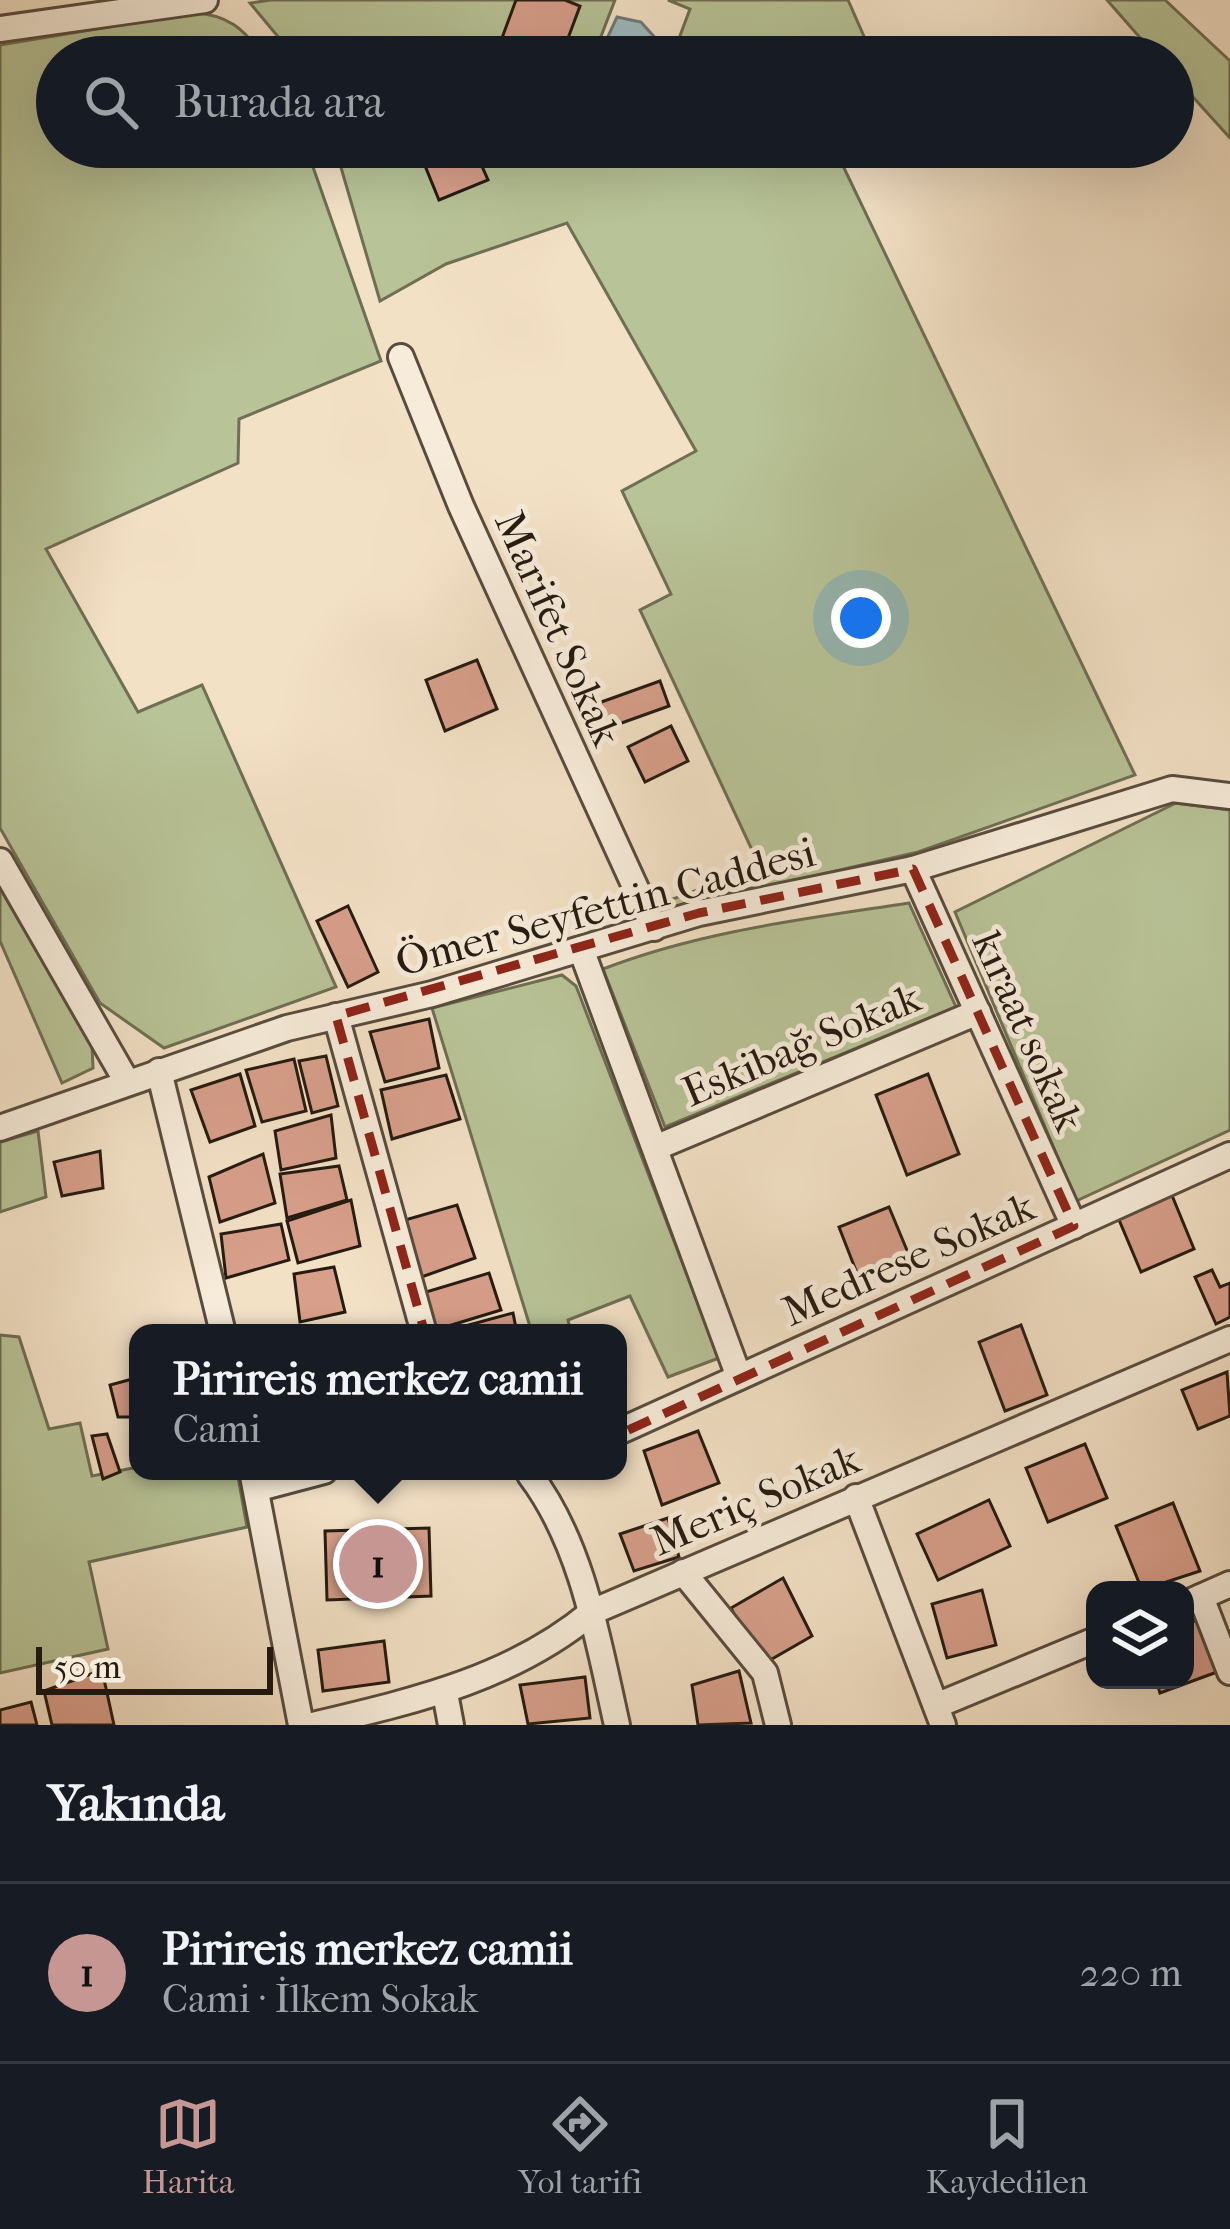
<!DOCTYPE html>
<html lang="tr">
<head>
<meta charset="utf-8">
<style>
	:root { --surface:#171b24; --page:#242831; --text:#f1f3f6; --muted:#9ea1a6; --line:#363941; --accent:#c59692 }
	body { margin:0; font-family:"IM FELL French Canon",serif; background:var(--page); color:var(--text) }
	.controls { position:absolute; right:36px; bottom:36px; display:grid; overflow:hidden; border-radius:24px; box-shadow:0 12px 48px #0002 }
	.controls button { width:108px; height:108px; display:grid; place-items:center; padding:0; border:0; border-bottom:3px solid var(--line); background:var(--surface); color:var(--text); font:60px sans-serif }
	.scale { position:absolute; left:36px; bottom:30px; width:237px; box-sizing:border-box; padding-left:12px; border:6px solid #251b11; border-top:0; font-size:33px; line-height:42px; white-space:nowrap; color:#251b11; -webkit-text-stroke:9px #f7ecda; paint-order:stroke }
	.you { position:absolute; left:861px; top:618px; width:42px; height:42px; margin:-30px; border:9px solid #fff; border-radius:50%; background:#1a73e8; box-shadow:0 0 0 18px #1a73e833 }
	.badge { display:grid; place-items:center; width:78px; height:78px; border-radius:50%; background:var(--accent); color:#111; font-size:39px; font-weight:700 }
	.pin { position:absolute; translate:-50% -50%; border:6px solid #fff; box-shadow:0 3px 12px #0006 }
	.popup { position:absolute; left:129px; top:1324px; width:498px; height:156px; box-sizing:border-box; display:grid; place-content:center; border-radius:24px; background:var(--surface); filter:drop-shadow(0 3px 9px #0005); font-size:39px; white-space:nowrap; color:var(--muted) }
	.popup b { font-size:45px; color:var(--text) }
	.popup::after { content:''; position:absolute; left:50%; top:100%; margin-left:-24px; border:24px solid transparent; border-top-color:var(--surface) }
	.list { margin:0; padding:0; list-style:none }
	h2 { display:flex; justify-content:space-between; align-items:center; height:156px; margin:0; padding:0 48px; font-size:51px }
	h2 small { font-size:39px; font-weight:400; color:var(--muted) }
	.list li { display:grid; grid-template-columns:78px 1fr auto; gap:36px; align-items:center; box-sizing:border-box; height:180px; padding:0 48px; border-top:3px solid var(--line) }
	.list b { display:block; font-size:45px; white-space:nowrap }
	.list p { margin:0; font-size:39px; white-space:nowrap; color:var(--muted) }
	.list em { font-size:39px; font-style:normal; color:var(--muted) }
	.icon { flex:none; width:66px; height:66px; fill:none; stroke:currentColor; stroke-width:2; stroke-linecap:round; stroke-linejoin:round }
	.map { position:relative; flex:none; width:1230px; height:1725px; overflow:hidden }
	.search { position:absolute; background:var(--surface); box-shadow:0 12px 48px #0002; left:36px; right:36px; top:36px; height:132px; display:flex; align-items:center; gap:30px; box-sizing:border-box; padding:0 42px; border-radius:66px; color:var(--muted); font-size:45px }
	.sheet { height:336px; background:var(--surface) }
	nav { display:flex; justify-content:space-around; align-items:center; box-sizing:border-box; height:168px; border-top:3px solid var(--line); background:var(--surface); font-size:33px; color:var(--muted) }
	nav a { display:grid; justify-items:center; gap:6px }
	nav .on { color:var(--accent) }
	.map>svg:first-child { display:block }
</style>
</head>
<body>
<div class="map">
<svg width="1230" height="1725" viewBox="0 0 1230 1725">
	<rect width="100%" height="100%" fill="#f3e1c6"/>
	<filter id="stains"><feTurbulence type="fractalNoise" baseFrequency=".00167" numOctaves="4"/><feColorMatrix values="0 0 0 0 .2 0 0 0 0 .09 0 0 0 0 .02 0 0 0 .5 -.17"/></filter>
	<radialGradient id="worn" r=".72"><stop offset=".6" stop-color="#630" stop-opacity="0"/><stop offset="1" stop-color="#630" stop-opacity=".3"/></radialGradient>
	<g fill="#b8c397" stroke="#6e6f54" stroke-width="3">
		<polygon points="271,0 615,0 593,57 295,57 250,3"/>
		<polygon points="668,0 848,0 873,57 672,57 690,9"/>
		<polygon points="1107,0 1165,0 1230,61 1230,138 1173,75 1173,57 1157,57"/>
		<path d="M193 13C225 14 246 28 262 57H57V147H306L381 361 239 419 238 463 46 549 138 712 202 685 336 987 164 1048 100 1003 0 828V45Z"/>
		<polygon points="335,147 834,147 1135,775 918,852 662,911 659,904 760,867 640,610 671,594 622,491 696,451 567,223 446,264 380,301"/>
		<polygon points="1176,803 1230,810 1230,1130 1076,1201 955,912"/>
		<polygon points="0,888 92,1045 93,1068 62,1083 0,941"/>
		<path d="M909 903 956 1007 665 1127 603 969C701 931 805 919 909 903Z"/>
		<polygon points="562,975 576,986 719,1358 668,1377 630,1296 568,1320 571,1333 532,1333 432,1008"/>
		<polygon points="38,1131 46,1197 0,1212 0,1142"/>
		<polygon points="0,1335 19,1337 49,1429 80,1423 92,1476 138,1467 237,1471 247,1527 89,1562 108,1649 0,1673"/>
	</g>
	<polygon fill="#a0bbbf" stroke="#6f7b79" stroke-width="3" points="617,17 641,22 658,41 655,57 613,57 604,45"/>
	<g fill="#d89f8b" stroke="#251b11" stroke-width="3">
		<polygon points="516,0 565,0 580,6 561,57 495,57"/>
		<polygon points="429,147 455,147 461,161 477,155 488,180 439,200 419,151"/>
		<polygon points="477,660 497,709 445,731 426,680"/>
		<polygon points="660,681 669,706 602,730 593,705"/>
		<polygon points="671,726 688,761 645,782 628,747"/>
		<polygon points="348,906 378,972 348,987 317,921"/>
		<polygon points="429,1019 439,1068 385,1082 370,1032"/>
		<polygon points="326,1056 338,1106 312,1113 299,1061"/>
		<polygon points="294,1059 306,1111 262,1122 246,1070"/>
		<polygon points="240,1074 255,1126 210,1142 191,1090"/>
		<polygon points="928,1074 959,1154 907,1175 876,1095"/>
		<polygon points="446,1075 460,1119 392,1139 381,1090"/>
		<polygon points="331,1115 336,1158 281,1170 275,1131"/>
		<polygon points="100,1151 103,1188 62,1196 54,1162"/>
		<polygon points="263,1154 275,1203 220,1222 209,1177"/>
		<polygon points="339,1166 347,1200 287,1218 280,1174"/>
		<polygon points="1171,1193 1194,1249 1141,1272 1117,1215"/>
		<polygon points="351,1200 360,1246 298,1263 287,1221"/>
		<polygon points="457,1205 475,1258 413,1280 398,1222"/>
		<polygon points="889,1207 911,1260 860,1281 839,1227"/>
		<polygon points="281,1224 289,1260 226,1278 221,1234"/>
		<polygon points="334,1267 345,1312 300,1322 294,1274"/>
		<polygon points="1212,1270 1220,1287 1230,1283 1230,1317 1216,1324 1195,1277"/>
		<polygon points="489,1273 501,1310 435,1330 426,1292"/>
		<polygon points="513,1313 517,1333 458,1333 458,1328"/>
		<polygon points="1021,1325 1047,1395 1005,1411 979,1342"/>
		<polygon points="1227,1372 1230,1416 1198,1429 1182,1390"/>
		<polygon points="136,1378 138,1417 118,1417 110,1385"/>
		<polygon points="698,1431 719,1483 662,1505 644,1451"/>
		<polygon points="107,1434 120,1472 103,1479 92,1436"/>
		<polygon points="1085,1444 1107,1498 1048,1522 1026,1468"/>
		<polygon points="989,1500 1010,1546 938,1580 917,1534"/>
		<polygon points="1173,1503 1200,1571 1142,1590 1116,1526"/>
		<polygon points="668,1518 679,1557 634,1571 620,1534"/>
		<polygon points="429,1528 431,1596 327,1600 325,1531"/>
		<polygon points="783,1578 812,1636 760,1666 731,1608"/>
		<polygon points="982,1590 996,1645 947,1658 932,1604"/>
		<polygon points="1197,1620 1217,1672 1160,1693 1156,1680 1185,1680 1185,1625"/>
		<polygon points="384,1641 389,1682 323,1691 318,1650"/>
		<polygon points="102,1670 114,1725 52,1725 44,1691"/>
		<polygon points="739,1671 751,1723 698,1725 692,1685"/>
		<polygon points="585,1677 590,1718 528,1724 520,1685"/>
		<polygon points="31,1702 37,1725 0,1725 0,1710"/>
	</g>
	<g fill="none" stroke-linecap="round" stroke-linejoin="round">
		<g stroke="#584c3e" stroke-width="30">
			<g id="street">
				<polyline points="0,29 205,0"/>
				<polyline points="401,357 461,506 654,928"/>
				<polyline points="0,861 127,1082"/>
				<polyline points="913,869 1074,1226"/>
				<polyline points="581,949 739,1377"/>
				<polyline points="336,1016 424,1333"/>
				<polyline points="159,1071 223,1333"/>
				<polyline points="0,1128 287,1028 432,994 699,913 913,869 1172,789 1230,796"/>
				<polyline points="655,1148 978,1012"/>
				<polyline points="618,1432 1230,1155"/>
				<polyline points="252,1471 301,1725"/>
				<path d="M530 1475C583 1545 598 1641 617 1725"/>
				<polyline points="256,1489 324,1471"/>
				<polyline points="856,1497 943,1725"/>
				<polyline points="683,1572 765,1673 778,1725"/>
				<polyline points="1201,1597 1230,1672"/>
				<polyline points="1185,1604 1230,1584"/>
				<polyline points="445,1693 451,1725"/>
				<polyline points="938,1705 1095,1640"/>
				<path d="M313 1725C413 1701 512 1679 592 1612L1230 1339"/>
			</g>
		</g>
		<use href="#street" stroke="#f7ecda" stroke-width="24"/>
	</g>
	<path fill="none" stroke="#8f2418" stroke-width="9" stroke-dasharray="24 15" stroke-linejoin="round" d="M913 869 1074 1226 530 1475 468 1446 450 1423 336 1016 699 913Z"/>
	<g text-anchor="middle" stroke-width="10" stroke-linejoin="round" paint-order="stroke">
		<g font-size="42" fill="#251b11" stroke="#f7ecda">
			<text transform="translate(559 628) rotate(66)" y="15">Marifet Sokak</text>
			<text transform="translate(605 906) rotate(-15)" y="15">Ömer Seyfettin Caddesi</text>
			<text transform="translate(1029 1031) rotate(66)" y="15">kıraat sokak</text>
			<text transform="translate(801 1044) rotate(-23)" y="15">Eskibağ Sokak</text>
			<text transform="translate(908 1258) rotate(-24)" y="15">Medrese Sokak</text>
			<text transform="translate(755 1499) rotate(-23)" y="15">Meriç Sokak</text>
		</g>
	</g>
	<rect width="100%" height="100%" filter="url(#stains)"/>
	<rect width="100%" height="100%" fill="url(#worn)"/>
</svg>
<div class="controls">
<button><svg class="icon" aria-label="layers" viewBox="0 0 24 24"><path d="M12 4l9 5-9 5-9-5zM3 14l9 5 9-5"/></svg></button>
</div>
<div class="scale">50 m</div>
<div class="you"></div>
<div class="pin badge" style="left:378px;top:1564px">1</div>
<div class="popup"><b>Pirireis merkez camii</b>Cami</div>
<div class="search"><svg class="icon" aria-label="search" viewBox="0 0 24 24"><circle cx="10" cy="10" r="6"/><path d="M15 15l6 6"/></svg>Burada ara</div>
</div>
<section class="sheet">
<h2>Yakında<small></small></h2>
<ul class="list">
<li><span class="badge">1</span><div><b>Pirireis merkez camii</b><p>Cami · İlkem Sokak</p></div><em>220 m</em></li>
</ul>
</section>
<nav>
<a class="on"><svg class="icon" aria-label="map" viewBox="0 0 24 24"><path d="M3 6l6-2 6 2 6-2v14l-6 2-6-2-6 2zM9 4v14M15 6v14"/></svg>Harita</a>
<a><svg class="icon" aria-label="directions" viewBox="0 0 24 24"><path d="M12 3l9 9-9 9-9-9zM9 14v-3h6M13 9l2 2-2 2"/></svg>Yol tarifi</a>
<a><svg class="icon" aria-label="saved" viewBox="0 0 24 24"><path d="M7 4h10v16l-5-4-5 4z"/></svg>Kaydedilen</a>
</nav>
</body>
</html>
